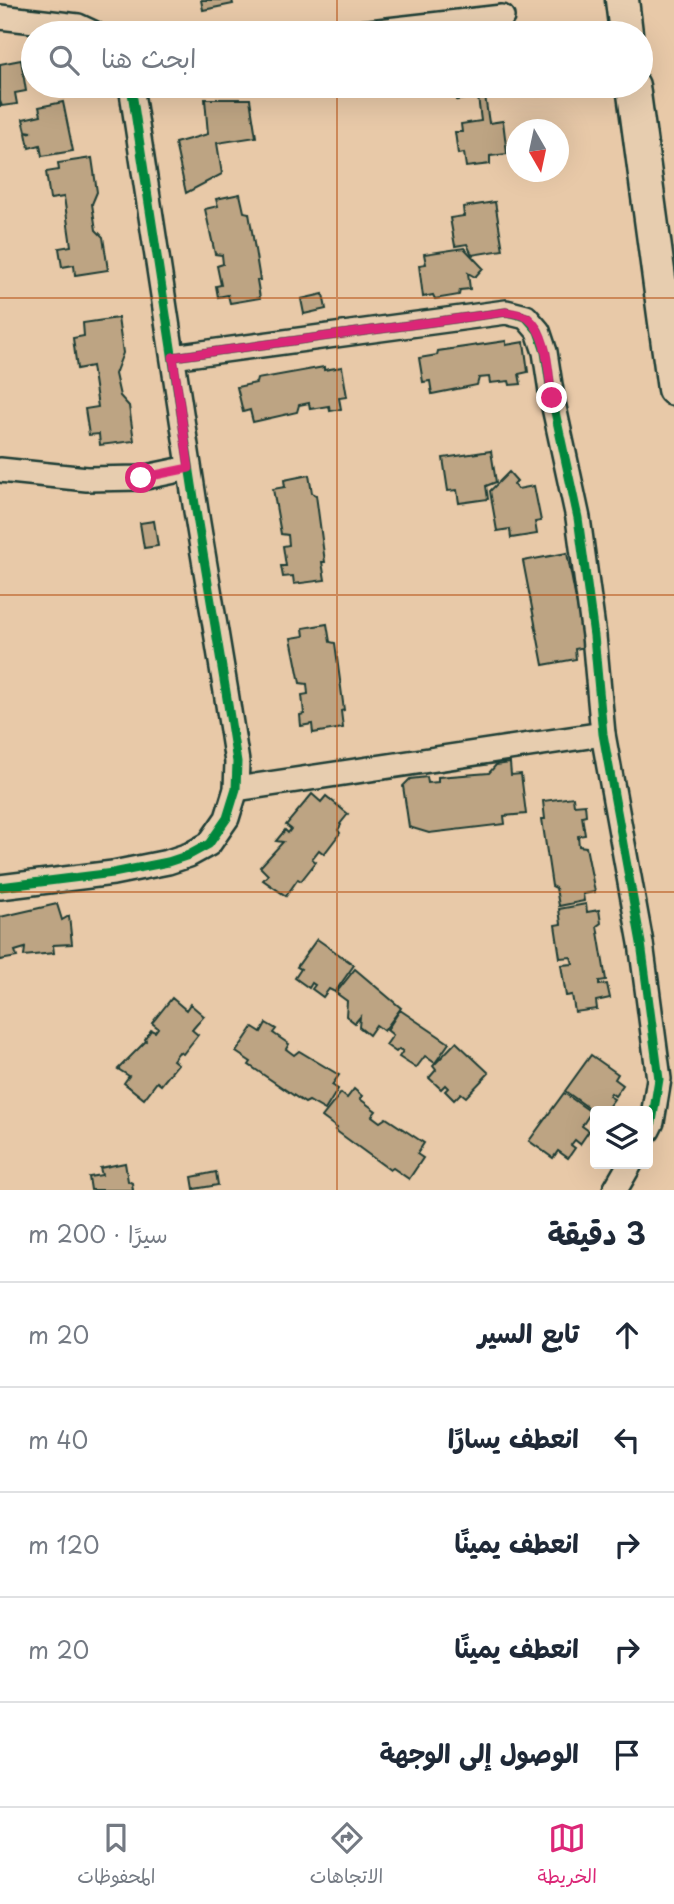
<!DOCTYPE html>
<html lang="ar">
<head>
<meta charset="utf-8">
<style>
	:root { --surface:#fff; --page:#f2f2f3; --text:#1f2937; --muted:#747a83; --line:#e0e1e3; --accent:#db2777 }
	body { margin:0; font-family:"Playpen Sans","Playpen Sans Arabic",sans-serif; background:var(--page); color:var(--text); direction:rtl }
	.controls { position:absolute; right:21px; bottom:21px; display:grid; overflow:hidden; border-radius:7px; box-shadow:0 7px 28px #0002 }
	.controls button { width:63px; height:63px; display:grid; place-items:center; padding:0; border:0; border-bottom:2px solid var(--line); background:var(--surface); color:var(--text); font:35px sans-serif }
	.compass { position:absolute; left:506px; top:119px; width:63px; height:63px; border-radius:50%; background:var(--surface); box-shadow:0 7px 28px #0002; rotate:171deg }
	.stop { position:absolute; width:21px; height:21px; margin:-16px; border:5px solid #db2777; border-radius:50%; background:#fff }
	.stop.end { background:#db2777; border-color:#fff; box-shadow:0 2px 7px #0008 }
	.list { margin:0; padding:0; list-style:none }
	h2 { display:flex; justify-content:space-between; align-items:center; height:91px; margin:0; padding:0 28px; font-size:30px }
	h2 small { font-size:23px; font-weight:400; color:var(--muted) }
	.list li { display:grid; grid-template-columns:46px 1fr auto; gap:21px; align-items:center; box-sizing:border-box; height:105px; padding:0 28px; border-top:2px solid var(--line) }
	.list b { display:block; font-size:26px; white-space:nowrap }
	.list em { font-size:23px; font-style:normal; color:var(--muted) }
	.icon { flex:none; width:38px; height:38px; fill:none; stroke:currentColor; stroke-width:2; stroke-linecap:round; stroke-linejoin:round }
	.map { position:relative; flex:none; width:674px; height:1190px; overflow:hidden; direction:ltr }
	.search { position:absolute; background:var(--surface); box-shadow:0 7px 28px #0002; left:21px; right:21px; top:21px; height:77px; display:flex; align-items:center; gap:18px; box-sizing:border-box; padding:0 24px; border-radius:38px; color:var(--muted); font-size:26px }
	.sheet { height:616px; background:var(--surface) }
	nav { display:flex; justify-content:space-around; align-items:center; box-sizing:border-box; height:98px; border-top:2px solid var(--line); background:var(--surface); font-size:19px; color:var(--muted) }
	nav a { display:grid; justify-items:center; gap:4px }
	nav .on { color:var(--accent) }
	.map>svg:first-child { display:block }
</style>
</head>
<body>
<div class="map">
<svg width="674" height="1190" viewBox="0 0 674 1190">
	<rect width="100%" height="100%" fill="#e8c9a8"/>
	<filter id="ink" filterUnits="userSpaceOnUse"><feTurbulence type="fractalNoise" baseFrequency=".0143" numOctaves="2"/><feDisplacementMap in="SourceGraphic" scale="14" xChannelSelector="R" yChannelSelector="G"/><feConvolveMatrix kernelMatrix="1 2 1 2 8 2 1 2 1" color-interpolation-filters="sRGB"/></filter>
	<g filter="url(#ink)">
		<g fill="#bda483" stroke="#1f3d34" stroke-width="2">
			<polygon points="201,0 232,0 233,4 203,10"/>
			<polygon points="21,60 26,91 15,93 17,104 2,106 0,101 0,107 0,64"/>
			<polygon points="445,86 495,86 495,88 484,89 489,123 503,121 507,154 490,156 490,164 466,167 464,153 458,154 455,132 462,132 461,124 481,121 478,97 457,100 455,89 446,91"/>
			<polygon points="205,99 250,99 256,137 217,143 222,174 186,193 175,143 208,134"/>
			<polygon points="63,102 73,151 42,156 40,145 29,148 26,133 32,132 26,131 23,119 41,115 39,107"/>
			<polygon points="92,158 97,192 92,204 96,230 103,237 108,270 75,275 74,265 62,267 59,248 71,246 64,197 50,199 46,172 59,170 58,163"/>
			<polygon points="240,194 244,212 249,213 260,280 257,280 260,298 230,303 228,295 218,297 216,286 221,285 217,266 223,264 222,255 215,254 205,209 218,206 216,199"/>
			<polygon points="495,202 503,250 472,255 467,244 455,246 450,218 464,216 463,207"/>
			<polygon points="464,248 483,268 475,277 468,273 470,289 460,290 459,295 435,299 433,295 423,297 419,265 426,264 424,254"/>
			<polygon points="323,294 326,309 304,314 301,299"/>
			<polygon points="118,318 123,353 115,374 120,396 129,406 134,441 100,445 99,434 89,435 85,409 98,407 92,366 77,369 73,338 84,336 83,323"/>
			<polygon points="506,341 506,345 524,342 528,372 519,374 521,384 510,385 509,381 490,383 489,377 479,378 477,385 432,394 430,381 423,382 419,358 437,355 438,351"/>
			<polygon points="324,367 324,370 342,367 347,397 339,398 341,409 330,411 329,406 310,409 309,403 299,405 297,412 253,422 250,410 243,412 237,387 256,383 257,379"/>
			<polygon points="491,451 496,482 486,486 488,499 459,503 457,490 448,491 443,458"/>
			<polygon points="509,472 517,481 514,484 518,489 534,486 541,521 535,522 537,534 511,538 510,529 497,531 490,491"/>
			<polygon points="309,475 312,493 316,495 325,562 322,562 325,580 294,584 293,576 283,577 281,566 286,566 283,546 289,545 288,535 281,534 273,489 285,487 284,480"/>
			<polygon points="154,521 158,546 144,548 140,523"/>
			<polygon points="567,553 585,647 575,649 576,659 543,665 523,561"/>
			<polygon points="327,624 330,642 335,643 344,710 341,711 343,728 313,733 312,724 301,726 300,715 304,714 302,695 308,694 307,684 300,683 291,638 304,636 303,628"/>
			<polygon points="510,763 511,775 521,774 526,814 504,816 505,824 429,833 409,827 403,786 410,779 427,777 428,783 438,782 438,777 489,773 496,765"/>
			<polygon points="312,794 321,802 326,796 348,814 340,824 341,825 338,830 340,833 324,854 319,850 312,859 316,862 301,881 298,879 286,896 263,880 268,875 260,867 283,842 276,841 285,830 288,833 291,829 286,825"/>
			<polygon points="573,797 574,805 585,804 586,815 582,816 585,835 578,836 579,846 586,847 595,892 583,894 584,901 559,906 556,888 552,886 542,819 545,819 543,801"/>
			<polygon points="57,904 62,920 69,916 72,944 53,945 54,953 24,956 25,948 15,951 17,957 0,960 0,917"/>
			<polygon points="586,904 587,912 599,910 601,923 597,926 606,980 599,981 599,985 607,984 610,998 596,1001 597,1009 575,1012 572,995 566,996 561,965 573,964 571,957 560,958 555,925 561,924 559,909"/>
			<polygon points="317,939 354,965 335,992 329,989 323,997 312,989 315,985 312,983 309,988 295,978 301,969 297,967"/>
			<polygon points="355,969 401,1008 384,1031 376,1025 369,1035 359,1027 360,1017 355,1023 346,1016 347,1001 336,993"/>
			<polygon points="172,998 186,1010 190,1004 204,1016 192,1030 198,1035 183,1054 179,1052 173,1060 178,1064 161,1085 157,1082 144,1099 124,1083 129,1076 118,1069 146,1041 145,1039 151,1030 155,1032 158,1028 152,1023"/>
			<polygon points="400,1010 449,1043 435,1063 425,1056 416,1068 399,1057 403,1051 399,1049 396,1052 386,1045 393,1035 387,1030"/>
			<polygon points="266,1023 276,1029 273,1033 289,1044 286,1049 294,1055 299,1051 339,1075 332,1085 338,1089 325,1110 309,1101 305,1103 249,1065 251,1062 236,1052 253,1027 261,1032"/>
			<polygon points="456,1042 489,1073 466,1097 461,1093 454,1100 445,1091 448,1088 445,1085 441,1089 429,1078 436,1070 433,1066"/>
			<polygon points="591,1055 618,1074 615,1079 623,1085 615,1096 611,1093 609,1096 614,1099 605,1111 596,1107 593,1111 565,1091"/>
			<polygon points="354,1089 362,1096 360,1099 376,1111 372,1116 380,1122 386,1118 424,1143 417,1154 423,1158 409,1179 393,1168 390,1170 335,1130 337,1128 322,1117 341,1093 347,1098"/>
			<polygon points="564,1093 591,1112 582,1126 589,1131 580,1144 575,1140 571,1145 575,1148 568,1158 558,1151 553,1158 529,1141"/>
			<polygon points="125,1163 128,1181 132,1183 133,1190 91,1190 89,1177 102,1175 100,1168"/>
			<polygon points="216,1172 218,1185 194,1189 192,1177"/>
		</g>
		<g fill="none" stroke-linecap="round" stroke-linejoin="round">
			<g stroke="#1f3d34" stroke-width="28">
				<g id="street">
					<polyline points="0,17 78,26 93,33"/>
					<polyline points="361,33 502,17"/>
					<polyline points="173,357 506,312 526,317 538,331 545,352 552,398 578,518 594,636 603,734 641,943 659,1079 652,1122 648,1130"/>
					<polyline points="0,470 87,479 141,478 189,468"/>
					<polyline points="236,789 603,734"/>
					<polyline points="0,887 113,873 168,862 189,855 209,844 227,818 236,789 237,762 226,692 196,511 131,86"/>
					<polyline points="615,1190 630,1164"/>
				</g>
			</g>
			<g stroke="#1f3d34" stroke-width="37">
				<g id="secondary">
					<polyline points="622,0 626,33"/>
					<polyline points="633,86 674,389"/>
				</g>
			</g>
			<use href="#street" stroke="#e7cdaf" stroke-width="23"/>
			<use href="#secondary" stroke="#e7cdaf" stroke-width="32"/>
			<g stroke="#e7cdaf" stroke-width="13">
				<g id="cycleway">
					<polyline points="173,357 506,312 526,317 538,331 545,352 552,398 578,518 594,636 603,734 641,943 659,1079 652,1122 648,1130"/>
					<polyline points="0,887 113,873 168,862 189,855 209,844 227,818 236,789 237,762 226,692 196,511 131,86"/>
				</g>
			</g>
			<use href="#cycleway" stroke="#00873e" stroke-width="9"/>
		</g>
	</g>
	<g fill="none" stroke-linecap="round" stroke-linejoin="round" filter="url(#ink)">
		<path stroke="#db2777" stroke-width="9" d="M141 478 189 468 173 357 506 312C513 313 522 314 528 318 549 335 548 374 552 398"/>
	</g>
	<path fill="none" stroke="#b65216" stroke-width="2" stroke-opacity="0.55" d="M337 0V33M337 86V1190M0 298H674M0 595H674M0 892H674"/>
</svg>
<div class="controls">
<button><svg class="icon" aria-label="layers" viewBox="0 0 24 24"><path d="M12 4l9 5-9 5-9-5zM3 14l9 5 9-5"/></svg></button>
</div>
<svg class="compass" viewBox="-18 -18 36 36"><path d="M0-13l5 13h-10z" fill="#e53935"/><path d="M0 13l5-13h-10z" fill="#747a83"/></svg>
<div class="stop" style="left:141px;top:478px"></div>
<div class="stop end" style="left:552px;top:398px"></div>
<div class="search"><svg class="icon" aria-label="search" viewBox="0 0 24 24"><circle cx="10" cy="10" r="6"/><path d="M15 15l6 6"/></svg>ابحث هنا</div>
</div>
<section class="sheet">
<h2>3 دقيقة<small>سيرًا · 200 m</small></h2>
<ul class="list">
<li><svg class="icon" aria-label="ahead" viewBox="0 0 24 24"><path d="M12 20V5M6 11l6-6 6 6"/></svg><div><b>تابع السير</b></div><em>20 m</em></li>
<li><svg class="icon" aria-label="left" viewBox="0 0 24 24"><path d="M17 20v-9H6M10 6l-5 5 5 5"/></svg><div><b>انعطف يسارًا</b></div><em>40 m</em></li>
<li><svg class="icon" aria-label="right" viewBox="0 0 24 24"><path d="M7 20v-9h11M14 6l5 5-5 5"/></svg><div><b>انعطف يمينًا</b></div><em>120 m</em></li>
<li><svg class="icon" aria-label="right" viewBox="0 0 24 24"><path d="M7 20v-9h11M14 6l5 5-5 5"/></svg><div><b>انعطف يمينًا</b></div><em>20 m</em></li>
<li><svg class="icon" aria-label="arrive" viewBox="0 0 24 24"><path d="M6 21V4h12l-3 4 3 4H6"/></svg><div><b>الوصول إلى الوجهة</b></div></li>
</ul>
</section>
<nav>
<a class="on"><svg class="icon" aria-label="map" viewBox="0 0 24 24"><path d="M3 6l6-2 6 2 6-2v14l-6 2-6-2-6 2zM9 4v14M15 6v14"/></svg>الخريطة</a>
<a><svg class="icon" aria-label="directions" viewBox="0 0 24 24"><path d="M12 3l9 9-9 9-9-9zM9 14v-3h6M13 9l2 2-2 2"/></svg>الاتجاهات</a>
<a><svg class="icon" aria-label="saved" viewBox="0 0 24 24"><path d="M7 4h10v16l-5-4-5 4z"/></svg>المحفوظات</a>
</nav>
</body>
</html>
